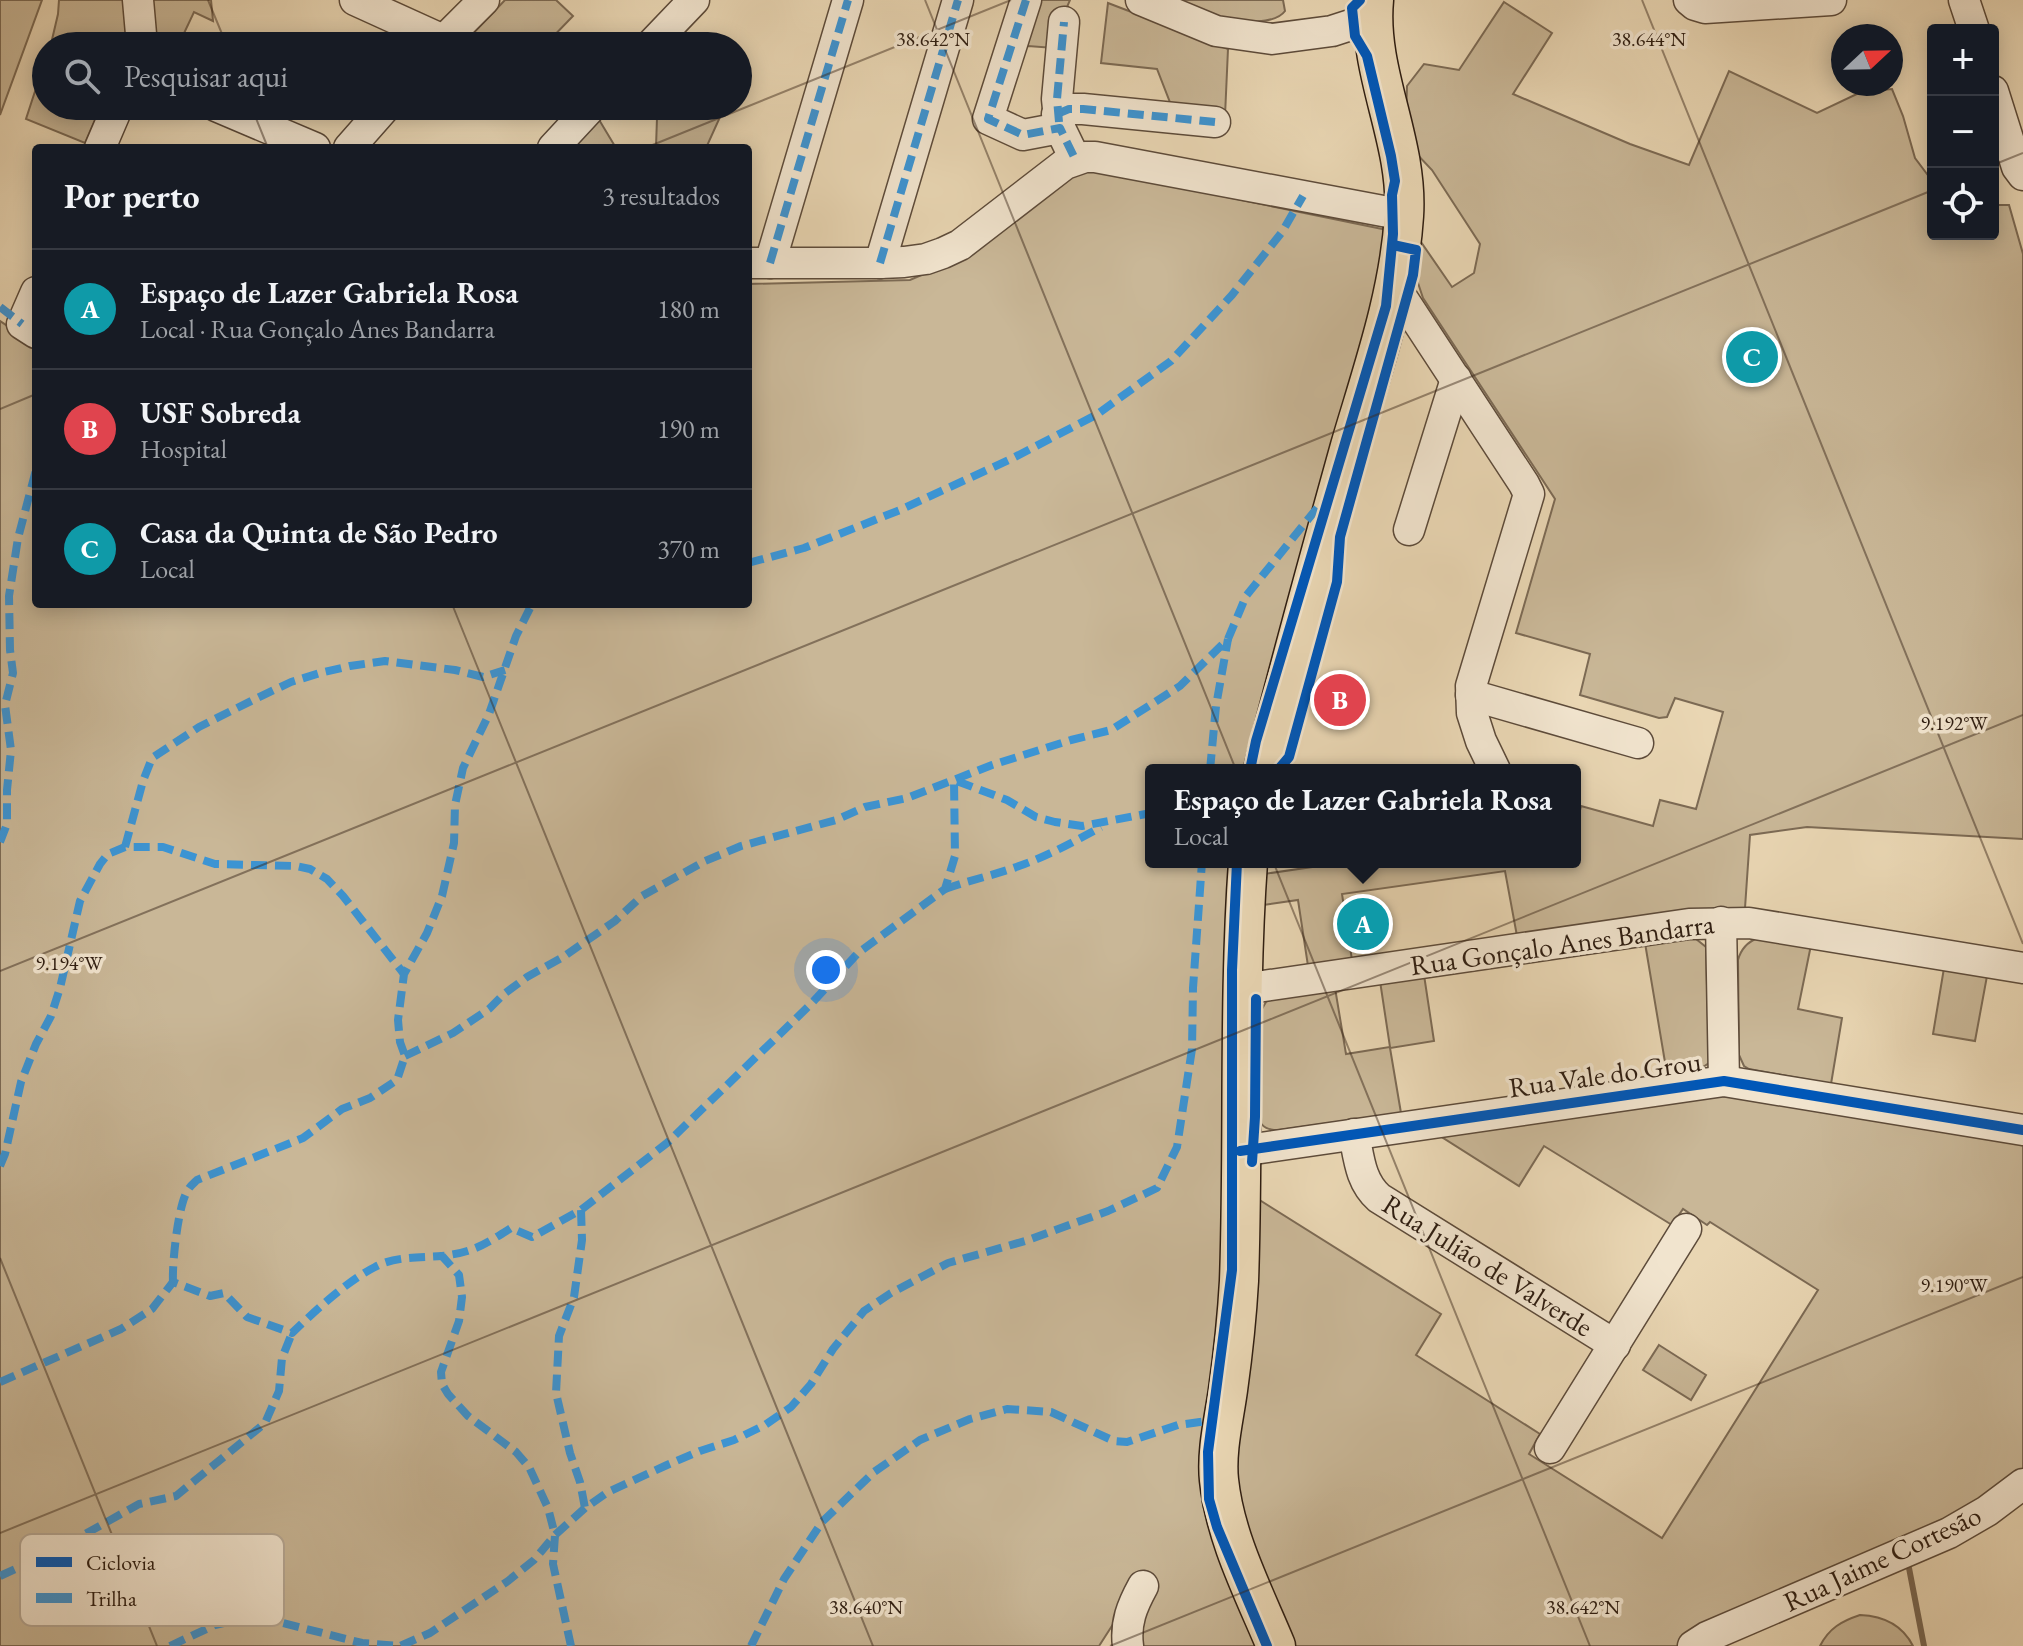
<!DOCTYPE html>
<html lang="pt">
<head>
<meta charset="utf-8">
<style>
	:root { --surface:#171b24; --page:#242831; --text:#f1f3f6; --muted:#9ea1a6; --line:#363941; --accent:#8c9099 }
	body { margin:0; font-family:"EB Garamond",serif; background:var(--page); color:var(--text) }
	.controls { position:absolute; right:24px; top:24px; display:grid; overflow:hidden; border-radius:8px; box-shadow:0 4px 20px #0003 }
	.controls button { width:72px; height:72px; display:grid; place-items:center; padding:0; border:0; border-bottom:2px solid var(--line); background:var(--surface); color:var(--text); font:40px sans-serif }
	.compass { position:absolute; left:1831px; top:24px; width:72px; height:72px; border-radius:50%; background:var(--surface); box-shadow:0 4px 20px #0003; rotate:68deg }
	.you { position:absolute; left:826px; top:970px; width:28px; height:28px; margin:-20px; border:6px solid #fff; border-radius:50%; background:#1a73e8; box-shadow:0 0 0 12px #1a73e833 }
	.badge { display:grid; place-items:center; width:52px; height:52px; border-radius:50%; background:var(--accent); color:#fff; font-size:26px; font-weight:700 }
	.pin { position:absolute; translate:-50% -50%; border:4px solid #fff; box-shadow:0 2px 8px #0006 }
	.popup { position:absolute; left:1145px; top:764px; width:436px; height:104px; box-sizing:border-box; display:grid; place-content:center; border-radius:8px; background:var(--surface); filter:drop-shadow(0 2px 6px #0005); font-size:26px; white-space:nowrap; color:var(--muted) }
	.popup b { font-size:30px; color:var(--text) }
	.popup::after { content:''; position:absolute; left:50%; top:100%; margin-left:-16px; border:16px solid transparent; border-top-color:var(--surface) }
	.list { margin:0; padding:0; list-style:none }
	h2 { display:flex; justify-content:space-between; align-items:center; height:104px; margin:0; padding:0 32px; font-size:34px }
	h2 small { font-size:26px; font-weight:400; color:var(--muted) }
	.list li { display:grid; grid-template-columns:52px 1fr auto; gap:24px; align-items:center; box-sizing:border-box; height:120px; padding:0 32px; border-top:2px solid var(--line) }
	.list b { display:block; font-size:30px; white-space:nowrap }
	.list p { margin:0; font-size:26px; white-space:nowrap; color:var(--muted) }
	.list em { font-size:26px; font-style:normal; color:var(--muted) }
	.icon { flex:none; width:44px; height:44px; fill:none; stroke:currentColor; stroke-width:2; stroke-linecap:round; stroke-linejoin:round }
	.map { position:relative; flex:none; width:2023px; height:1646px; overflow:hidden }
	.search { position:absolute; background:var(--surface); box-shadow:0 4px 20px #0003; left:32px; top:32px; width:720px; height:88px; display:flex; align-items:center; gap:20px; box-sizing:border-box; padding:0 28px; border-radius:44px; color:var(--muted); font-size:30px }
	.panel { position:absolute; background:var(--surface); box-shadow:0 4px 20px #0003; left:32px; top:144px; width:720px; height:464px; border-radius:8px }
	.map>svg:first-child { display:block }
</style>
</head>
<body>
<div class="map">
<svg width="2023" height="1646" viewBox="0 0 2023 1646">
	<rect width="100%" height="100%" fill="#e9d6b3"/>
	<filter id="stains"><feTurbulence type="fractalNoise" baseFrequency=".0025" numOctaves="4"/><feColorMatrix values="0 0 0 0 .2 0 0 0 0 .09 0 0 0 0 .02 0 0 0 .5 -.17"/></filter>
	<radialGradient id="worn" r=".72"><stop offset=".6" stop-color="#630" stop-opacity="0"/><stop offset="1" stop-color="#630" stop-opacity=".3"/></radialGradient>
	<g fill="#c9b797" stroke="#7c6a54" stroke-width="2">
		<polygon points="0,0 42,0 0,115"/>
		<polygon points="59,0 125,0 126,30 124,46 61,46 51,44 58,14"/>
		<polygon points="153,0 211,0 213,21 194,12 178,46 153,46"/>
		<polygon points="505,0 556,0 573,16 544,46 461,46"/>
		<polygon points="1029,0 1070,0 1064,14 1054,48 1028,46 1022,50"/>
		<path d="M1172 0H1283L1285 11C1275 25 1241 22 1225 19 1208 15 1189 6 1172 0Z"/>
		<polygon points="1504,2 1552,33 1513,94 1630,144 1689,165 1729,71 1817,113 1861,92 1892,89 1903,116 1915,158 1933,182 1933,234 1993,234 1993,205 2009,205 2023,254 2023,839 1807,827 1750,835 1745,908 1694,910 1517,936 1505,871 1342,894 1352,960 1308,966 1298,900 1263,905 1264,874 1312,867 1314,862 1575,862 1575,831 1581,806 1653,826 1660,800 1696,809 1723,712 1675,698 1667,717 1659,718 1580,695 1590,654 1516,633 1555,499 1423,298 1417,280 1421,242 1452,287 1474,273 1480,244 1432,170 1413,150 1406,119 1407,86 1424,64 1459,70"/>
		<polygon points="1108,3 1228,49 1225,116 1173,110 1157,69 1101,63"/>
		<polygon points="39,79 46,82 46,106 101,106 85,143 26,119"/>
		<polygon points="644,106 725,106 706,148 656,147 657,118"/>
		<polygon points="598,118 616,148 567,148"/>
		<polygon points="1086,168 1392,231 1385,304 1244,770 1151,770 1151,862 1228,862 1230,1267 1201,1484 1203,1506 1211,1527 1263,1646 1137,1646 1146,1573 1099,1646 0,1646 0,321 36,345 36,604 748,604 748,284 910,280 971,254 1061,178"/>
		<polygon points="1680,938 1696,939 1706,947 1709,1063 1700,1069 1667,1074 1645,943"/>
		<path d="M1758 938 1811 945 1798 1009 1842 1018 1831 1084 1749 1069 1744 1066 1739 1055 1738 960C1741 949 1747 942 1758 938Z"/>
		<polygon points="1944,968 1987,976 1975,1041 1933,1034"/>
		<path d="M1424 975 1434 1041 1390 1048 1401 1113 1279 1130C1268 1130 1263 1128 1258 1119L1259 1014 1266 1002 1272 998 1335 988 1346 1054 1390 1047 1380 981Z"/>
		<polygon points="1712,1093 2023,1141 2023,1472 1980,1506 1680,1646 1290,1646 1232,1493 1250,1194 1441,1314 1416,1355 1540,1434 1529,1454 1662,1538 1818,1290 1710,1222 1707,1225 1683,1209 1672,1225 1544,1146 1519,1186 1437,1134"/>
		<polygon points="1659,1345 1706,1375 1691,1400 1643,1370"/>
		<path d="M1860 1615C1883 1616 1902 1624 1913 1646H1820C1829 1628 1842 1621 1860 1615Z"/>
	</g>
	<g fill="none" stroke-linecap="round" stroke-linejoin="round">
		<polyline stroke="#786651" stroke-width="6" points="1909,1568 1924,1646"/>
		<g stroke="#5d4b3a" stroke-width="33">
			<g id="minor">
				<polyline points="138,0 141,34 138,46"/>
				<polyline points="355,0 443,40"/>
				<polyline points="1026,0 988,119 1023,135 1060,128 1075,159"/>
				<polyline points="1141,0 1216,31 1272,39 1332,31 1372,18"/>
				<polyline points="1689,0 1695,5 1705,8 1831,0"/>
				<polyline points="1964,0 1974,30"/>
				<polyline points="438,46 484,0"/>
				<polyline points="650,46 694,0"/>
				<polyline points="1993,91 2017,167 2023,175"/>
				<polyline points="216,106 315,148"/>
				<polyline points="1057,114 1069,109 1083,109 1215,122"/>
				<polyline points="1060,128 1057,99 1064,22"/>
				<polyline points="100,148 118,106"/>
				<polyline points="349,148 386,106"/>
				<polyline points="553,148 592,106"/>
				<polyline points="748,263 880,263 904,262 926,259 943,253 960,245 1065,164 1085,157 1095,157 1404,215"/>
				<polyline points="770,263 848,0"/>
				<polyline points="880,263 958,0"/>
				<polyline points="1395,287 1524,484 1529,494 1471,686 1472,713 1481,741 1495,770"/>
				<polyline points="36,292 22,324 36,333"/>
				<polyline points="1409,530 1456,379"/>
				<polyline points="1471,695 1638,743"/>
				<polyline points="1721,922 1724,1081"/>
				<polyline points="1243,989 1689,924 1749,923 2023,968"/>
				<path d="M1354 1134C1359 1158 1360 1181 1379 1198L1615 1345"/>
				<polyline points="1240,1151 1724,1081 2023,1130"/>
				<polyline points="1550,1448 1686,1229"/>
				<path d="M1128 1646C1125 1623 1132 1606 1143 1586"/>
				<polyline points="1693,1646 1707,1637 1949,1533 1987,1511 2023,1484"/>
			</g>
		</g>
		<g stroke="#2e1d11" stroke-width="41">
			<g id="major">
				<path d="M1263 770C1290 662 1320 554 1350 446 1372 371 1399 295 1404 216 1409 141 1367 73 1374 0"/>
				<path d="M1248 862C1238 1001 1244 1141 1239 1281 1237 1317 1233 1354 1228 1390 1224 1419 1216 1451 1219 1480 1225 1538 1254 1593 1276 1646"/>
			</g>
		</g>
		<use href="#minor" stroke="#f1e4ce" stroke-width="30"/>
		<use href="#major" stroke="#e9d6b3" stroke-width="38"/>
		<g stroke="#3c94d3" stroke-width="8" stroke-dasharray="16 8" stroke-linecap="butt">
			<polyline points="1026,0 988,119 1023,135 1060,128 1075,159"/>
			<polyline points="1057,114 1069,109 1083,109 1215,122"/>
			<polyline points="1059,122 1057,99 1064,22"/>
			<polyline points="770,263 848,0"/>
			<polyline points="880,263 958,0"/>
			<polyline points="0,307 22,324"/>
			<polyline points="748,563 804,548 900,510 1011,459 1096,415 1171,361 1232,295 1282,232 1303,196"/>
			<polyline points="1210,770 1216,706 1228,639"/>
			<polyline points="0,842 7,824 7,790 11,750 5,705 13,673 10,650 9,596 18,538 36,470"/>
			<polyline points="125,847 143,781 152,758 199,727 257,698 291,682 320,673 350,666 385,661 455,670 483,677 505,670"/>
			<path d="M945 889C970 880 995 875 1019 866 1048 856 1075 841 1101 827"/>
			<polyline points="405,1056 453,1033 489,1009 504,994 527,977 563,957 615,921 642,896 705,861 741,846 836,820 865,807 907,798 992,765 1071,740 1111,730 1180,686 1228,639 1246,596 1322,502"/>
			<polyline points="0,1166 5,1154 21,1082 36,1044 51,1016 60,988 80,901 100,864 108,854 125,847 163,847 215,864 296,866 310,869 327,879 343,896 404,974"/>
			<polyline points="581,1210 582,1240 574,1297 559,1336 556,1393 570,1453 580,1482 585,1508"/>
			<path d="M173 1282C172 1264 178 1204 188 1190 190 1186 194 1183 197 1180L303 1138 342 1109 370 1098 397 1080 405 1056 400 1042 398 1020 404 974 427 933 442 896 454 843 455 805 463 768 489 714 516 636 532 604"/>
			<path d="M0 1382 121 1329 152 1309 173 1282 210 1296 224 1293 247 1317 292 1333C315 1311 347 1281 375 1267 395 1256 419 1258 442 1256"/>
			<polyline points="0,1576 53,1552 139,1504 176,1496 242,1442 265,1423 279,1391 282,1358 292,1333"/>
			<polyline points="170,1646 215,1625 255,1616 362,1643 400,1646 430,1633 508,1581 534,1560 555,1535 585,1508 608,1492 667,1465 700,1451 734,1440 765,1425 791,1407 811,1384 833,1349 864,1311 891,1293 948,1263 1025,1241 1108,1211 1157,1188 1177,1147 1192,1049 1193,988 1202,862"/>
			<path d="M571 1646 553 1564 555 1535 548 1508 529 1467 516 1452 468 1416 448 1394 442 1384 441 1372 459 1321 462 1297 459 1275 442 1256C474 1252 484 1245 511 1228L532 1237 581 1210 667 1143 811 1004 858 953 945 889 955 856 954 780 1007 800 1036 817 1055 822 1082 826 1151 813"/>
			<polyline points="751,1646 784,1579 822,1522 874,1472 920,1440 970,1419 1007,1409 1051,1412 1114,1441 1127,1442 1178,1425 1207,1421 1219,1421"/>
		</g>
		<g stroke="#f1e4ce" stroke-width="15">
			<g id="cycleway">
				<polyline points="1250,770 1256,741 1386,306 1393,234 1392,195 1395,181 1391,156 1367,56 1355,36 1352,8 1360,0"/>
				<polyline points="1278,770 1289,757 1337,582 1340,537 1413,275 1416,250 1393,245"/>
				<polyline points="1237,862 1232,970 1232,1270 1208,1452 1209,1499 1217,1527 1267,1646"/>
				<polyline points="1240,1151 1724,1081 2023,1130"/>
				<polyline points="1252,1162 1255,1117 1256,999"/>
			</g>
		</g>
		<use href="#cycleway" stroke="#0057b8" stroke-width="10"/>
	</g>
	<path fill="none" stroke="#2e1d11" stroke-width="2" stroke-opacity="0.45" d="M208 0 227 46M925 0 1590 1646M1642 0 2023 944M251 106 268 148M645 148 1011 0M1993 165 2023 153M0 409 36 394M452 604 873 1646M0 971 1933 190M0 1258 157 1646M0 1533 2023 715M1110 1646 2023 1277"/>
	<g text-anchor="middle" stroke-width="7" stroke-linejoin="round" paint-order="stroke">
		<g font-size="28" fill="#2e1d11" stroke="#f1e4ce">
			<text transform="translate(1562 944) rotate(-8)" y="10">Rua Gonçalo Anes Bandarra</text>
			<text transform="translate(1605 1074) rotate(-8)" y="10">Rua Vale do Grou</text>
			<text transform="translate(1488 1265) rotate(32)" y="10">Rua Julião de Valverde</text>
			<text transform="translate(1882 1558) rotate(-25)" y="10">Rua Jaime Cortesão</text>
		</g>
	</g>
	<rect x="20" y="1534" width="264" height="92" rx="12" fill="#f1e4ce" stroke="#b6a895" stroke-width="2"/>
	<rect x="36" y="1557" width="36" height="10" fill="#0057b8"/>
	<rect x="36" y="1593" width="36" height="10" fill="#3c94d3"/>
	<g font-size="22" fill="#2e1d11">
		<text x="86" y="1570">Ciclovia</text>
		<text x="86" y="1606">Trilha</text>
	</g>
	<g font-size="20" text-anchor="middle" fill="#2e1d11" stroke="#f1e4ce" stroke-width="7" stroke-linejoin="round" paint-order="stroke">
		<text x="933" y="46">38.642°N</text>
		<text x="1649" y="46">38.644°N</text>
		<text x="1954" y="730">9.192°W</text>
		<text x="69" y="970">9.194°W</text>
		<text x="1954" y="1292">9.190°W</text>
		<text x="866" y="1614">38.640°N</text>
		<text x="1583" y="1614">38.642°N</text>
	</g>
	<rect width="100%" height="100%" filter="url(#stains)"/>
	<rect width="100%" height="100%" fill="url(#worn)"/>
</svg>
<div class="controls">
<button>+</button>
<button>−</button>
<button><svg class="icon" aria-label="locate" viewBox="0 0 24 24"><circle cx="12" cy="12" r="6"/><path d="M12 2v4M12 18v4M2 12h4M18 12h4"/></svg></button>
</div>
<svg class="compass" viewBox="-18 -18 36 36"><path d="M0-13l5 13h-10z" fill="#e53935"/><path d="M0 13l5-13h-10z" fill="#9ea1a6"/></svg>
<div class="you"></div>
<div class="pin badge" style="left:1363px;top:924px;background:#0f9aa8">A</div>
<div class="popup"><b>Espaço de Lazer Gabriela Rosa</b>Local</div>
<div class="pin badge" style="left:1340px;top:700px;background:#e0444e">B</div>
<div class="pin badge" style="left:1752px;top:357px;background:#0f9aa8">C</div>
<div class="search"><svg class="icon" aria-label="search" viewBox="0 0 24 24"><circle cx="10" cy="10" r="6"/><path d="M15 15l6 6"/></svg>Pesquisar aqui</div>
<section class="panel">
<h2>Por perto<small>3 resultados</small></h2>
<ul class="list">
<li><span class="badge" style="background:#0f9aa8">A</span><div><b>Espaço de Lazer Gabriela Rosa</b><p>Local · Rua Gonçalo Anes Bandarra</p></div><em>180 m</em></li>
<li><span class="badge" style="background:#e0444e">B</span><div><b>USF Sobreda</b><p>Hospital</p></div><em>190 m</em></li>
<li><span class="badge" style="background:#0f9aa8">C</span><div><b>Casa da Quinta de São Pedro</b><p>Local</p></div><em>370 m</em></li>
</ul>
</section>
</div>
</body>
</html>
